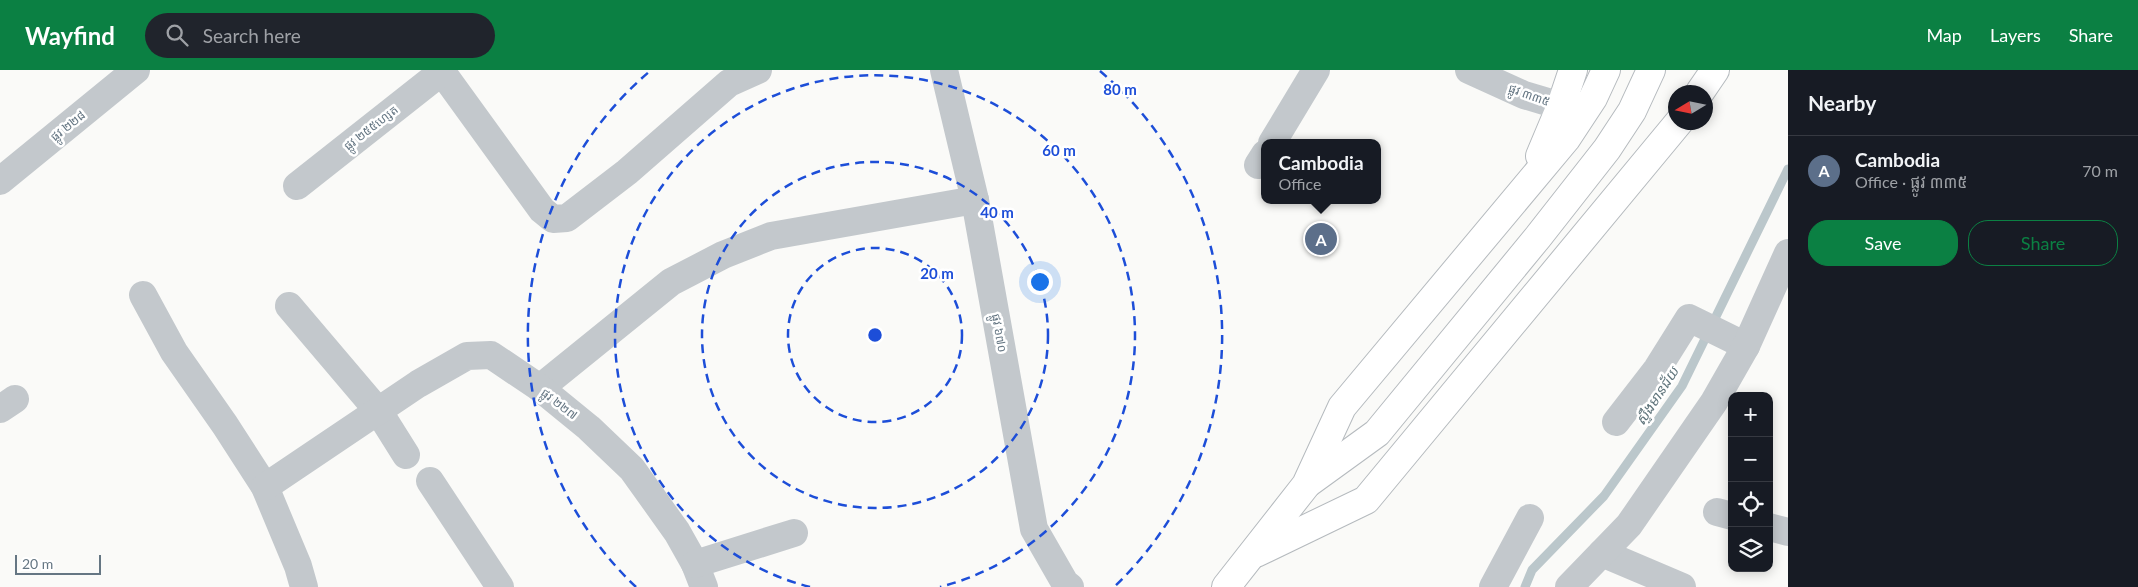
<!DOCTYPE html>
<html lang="en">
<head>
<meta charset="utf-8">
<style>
	:root { --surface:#171b24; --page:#20242c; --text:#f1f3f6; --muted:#9ea1a6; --line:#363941; --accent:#0b8043 }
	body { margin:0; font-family:Lato,"Noto Sans Khmer",sans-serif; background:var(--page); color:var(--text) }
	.controls { position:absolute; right:15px; bottom:15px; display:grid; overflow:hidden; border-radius:10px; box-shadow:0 2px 12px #0003 }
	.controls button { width:45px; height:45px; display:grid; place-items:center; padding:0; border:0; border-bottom:1px solid var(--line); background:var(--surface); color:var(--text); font:25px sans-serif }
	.compass { position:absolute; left:1668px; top:15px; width:45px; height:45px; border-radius:50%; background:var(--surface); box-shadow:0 2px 12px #0003; rotate:260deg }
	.scale { position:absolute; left:15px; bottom:12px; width:86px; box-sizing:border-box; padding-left:5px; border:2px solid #657683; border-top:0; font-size:14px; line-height:18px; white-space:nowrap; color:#657683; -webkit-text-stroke:4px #fff; paint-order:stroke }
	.you { position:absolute; left:1039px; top:211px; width:18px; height:18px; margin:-12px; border:4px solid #fff; border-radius:50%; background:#1a73e8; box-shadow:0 0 0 8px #1a73e833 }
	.badge { display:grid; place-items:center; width:32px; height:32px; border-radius:50%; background:var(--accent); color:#fff; font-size:16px; font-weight:700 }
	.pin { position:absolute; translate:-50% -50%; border:2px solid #fff; box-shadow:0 1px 5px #0006 }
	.popup { position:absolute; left:1261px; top:69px; width:120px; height:65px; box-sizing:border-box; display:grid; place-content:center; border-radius:10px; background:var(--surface); filter:drop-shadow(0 1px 4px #0005); font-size:16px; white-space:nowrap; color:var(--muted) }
	.popup b { font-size:19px; color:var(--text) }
	.popup::after { content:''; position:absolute; left:50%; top:100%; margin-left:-10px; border:10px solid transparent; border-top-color:var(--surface) }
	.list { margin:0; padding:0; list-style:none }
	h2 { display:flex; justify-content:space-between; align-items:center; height:65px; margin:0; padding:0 20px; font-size:21px }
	h2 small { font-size:16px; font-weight:400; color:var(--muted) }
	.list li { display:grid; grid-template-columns:32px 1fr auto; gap:15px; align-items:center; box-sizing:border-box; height:70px; padding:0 20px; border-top:1px solid var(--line) }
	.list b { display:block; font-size:19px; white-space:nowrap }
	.list p { margin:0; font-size:16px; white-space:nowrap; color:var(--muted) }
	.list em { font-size:16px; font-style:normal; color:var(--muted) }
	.actions { display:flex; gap:10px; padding:15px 20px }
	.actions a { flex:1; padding:11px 0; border:1px solid var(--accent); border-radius:20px; text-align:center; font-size:18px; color:var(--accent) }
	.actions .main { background:var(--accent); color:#fff }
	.icon { flex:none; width:28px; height:28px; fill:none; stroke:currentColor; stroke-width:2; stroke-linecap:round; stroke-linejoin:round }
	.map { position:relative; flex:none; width:1788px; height:517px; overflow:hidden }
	header { display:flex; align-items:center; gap:30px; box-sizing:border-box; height:70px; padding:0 25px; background:var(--accent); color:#fff }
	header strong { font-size:24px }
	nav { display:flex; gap:28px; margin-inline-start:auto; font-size:18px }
	.search { width:350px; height:45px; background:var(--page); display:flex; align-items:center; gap:12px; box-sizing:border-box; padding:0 18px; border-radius:28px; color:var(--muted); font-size:19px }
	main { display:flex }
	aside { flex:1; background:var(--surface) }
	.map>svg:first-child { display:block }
</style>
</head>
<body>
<header>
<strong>Wayfind</strong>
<div class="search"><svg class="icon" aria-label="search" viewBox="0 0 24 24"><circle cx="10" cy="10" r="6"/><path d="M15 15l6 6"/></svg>Search here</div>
<nav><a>Map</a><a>Layers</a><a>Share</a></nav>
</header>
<main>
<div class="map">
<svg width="1788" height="517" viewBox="0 0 1788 517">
	<rect width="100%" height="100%" fill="#fafaf8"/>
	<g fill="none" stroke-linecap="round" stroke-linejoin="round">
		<polyline stroke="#bbc7cb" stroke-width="9" points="1525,517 1532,500 1604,426 1682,316 1788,99"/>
		<g stroke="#b5babe" stroke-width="30">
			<g id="major">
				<polyline points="1700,22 1715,0"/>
				<polyline points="1540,86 1561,36 1573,0"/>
				<polyline points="1308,413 1377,363 1538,167 1607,79 1632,41 1651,0"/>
				<polyline points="1256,483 1366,430 1679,52"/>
				<polyline points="1226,517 1306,415 1342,337 1566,69 1593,28 1606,0"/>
			</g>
		</g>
		<g stroke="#c3c8cc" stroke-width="28">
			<polyline points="944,0 975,130 1034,459 1065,513 1070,517"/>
			<polyline points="1469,0 1524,25 1561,36"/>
			<polyline points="442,2 542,140 553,149 567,148 627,102 729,13 758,0"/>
			<polyline points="1272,73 1316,0"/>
			<polyline points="1258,95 1265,84"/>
			<polyline points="0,111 136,0"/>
			<polyline points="297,116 444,0"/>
			<polyline points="143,225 174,282 225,355 265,417 298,496 304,517"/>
			<polyline points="289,236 379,342 406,385"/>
			<polyline points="540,318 671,212 723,185 771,166 975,130"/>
			<polyline points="0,339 15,329"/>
			<polyline points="1616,352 1657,299 1689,248 1746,276"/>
			<polyline points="430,411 500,517"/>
			<polyline points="265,417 418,314 467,286 491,285 540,318 589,358 632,399 677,462 695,494 704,517"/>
			<polyline points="1717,442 1732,446"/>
			<polyline points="1769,457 1788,462"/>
			<polyline points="1602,483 1682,517"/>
			<polyline points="695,494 794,463"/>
			<polyline points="1493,517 1530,448"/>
			<polyline points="1569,517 1629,455 1714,332 1746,276 1788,183"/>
		</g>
		<use href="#major" stroke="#fff" stroke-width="28"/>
	</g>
	<g fill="none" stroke="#1d4ed8" stroke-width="2.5" stroke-dasharray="9 6">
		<circle cx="875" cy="265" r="87"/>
		<circle cx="875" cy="265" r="173"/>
		<path d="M810 517A260 260 0 1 1 940 517"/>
		<path d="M636 517A347 347 0 0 1 650 1M1100 1A347 347 0 0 1 1114 517"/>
	</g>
	<g text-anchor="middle" stroke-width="5" stroke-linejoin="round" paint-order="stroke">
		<g font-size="12" fill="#657683" stroke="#fff">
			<text transform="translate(1529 25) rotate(20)" y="4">ផ្លូវ ៣៣៥</text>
			<text transform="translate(68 56) rotate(-39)" y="4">ផ្លូវ ២២៨</text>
			<text transform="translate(371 58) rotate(-38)" y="4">ផ្លូវ ២៥៥ហ្សេត</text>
			<text transform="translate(999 263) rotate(80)" y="4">ផ្លូវ ៦៧០</text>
			<text transform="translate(559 334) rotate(38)" y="4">ផ្លូវ ២២៧</text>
		</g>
		<g font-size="14" font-style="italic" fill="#60757c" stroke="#fff">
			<text transform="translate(1657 326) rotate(-57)" y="5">ស្ទឹងមានជ័យ</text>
		</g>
	</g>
	<circle cx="875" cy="265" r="8" fill="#1d4ed8" stroke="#fff" stroke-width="2.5"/>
	<g font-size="15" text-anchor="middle" font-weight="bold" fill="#1d4ed8" stroke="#fff" stroke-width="5" stroke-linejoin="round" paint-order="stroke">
		<text x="1120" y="25">80 m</text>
		<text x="1059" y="86">60 m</text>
		<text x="997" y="148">40 m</text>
		<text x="937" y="209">20 m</text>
	</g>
</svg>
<div class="controls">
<button>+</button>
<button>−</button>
<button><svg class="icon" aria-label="locate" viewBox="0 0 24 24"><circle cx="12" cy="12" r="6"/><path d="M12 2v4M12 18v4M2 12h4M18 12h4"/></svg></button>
<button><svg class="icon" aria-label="layers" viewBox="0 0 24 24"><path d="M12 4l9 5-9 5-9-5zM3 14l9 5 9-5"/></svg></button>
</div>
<svg class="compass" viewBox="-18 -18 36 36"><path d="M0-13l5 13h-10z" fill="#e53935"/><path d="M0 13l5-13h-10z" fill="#9ea1a6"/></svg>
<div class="scale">20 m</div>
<div class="you"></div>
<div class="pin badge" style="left:1321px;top:169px;background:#5c6f8a">A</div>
<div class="popup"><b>Cambodia</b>Office</div>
</div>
<aside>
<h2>Nearby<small></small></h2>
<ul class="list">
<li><span class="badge" style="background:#5c6f8a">A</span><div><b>Cambodia</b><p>Office · ផ្លូវ ៣៣៥</p></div><em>70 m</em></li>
</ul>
<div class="actions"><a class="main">Save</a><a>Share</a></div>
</aside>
</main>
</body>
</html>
